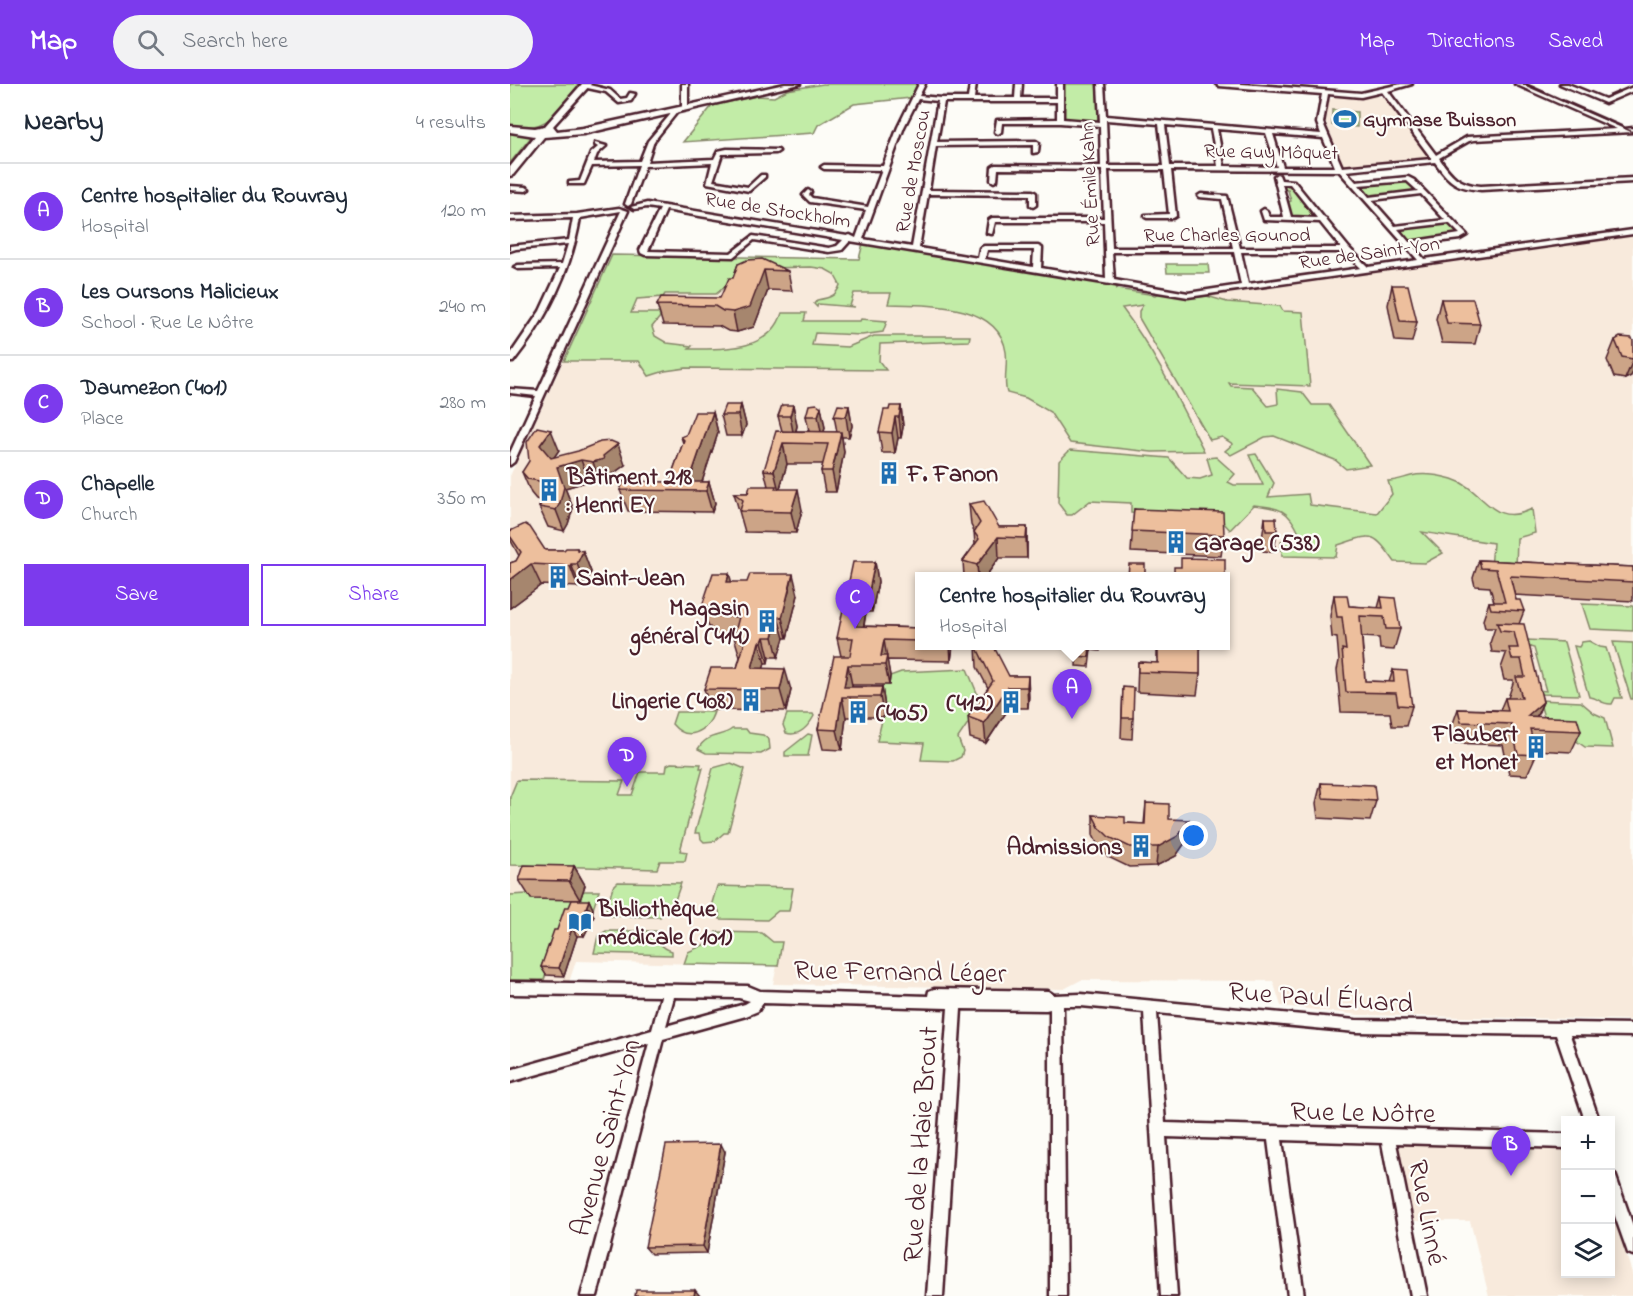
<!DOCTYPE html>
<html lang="en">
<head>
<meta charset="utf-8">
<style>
	:root { --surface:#fff; --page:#f2f2f3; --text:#1f2937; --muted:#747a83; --line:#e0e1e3; --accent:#7c3aed }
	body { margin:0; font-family:"Indie Flower",sans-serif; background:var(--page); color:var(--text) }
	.controls { position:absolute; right:18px; bottom:18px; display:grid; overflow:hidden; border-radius:0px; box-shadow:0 3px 15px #0003 }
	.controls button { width:54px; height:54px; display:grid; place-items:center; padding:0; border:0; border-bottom:2px solid var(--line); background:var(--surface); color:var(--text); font:30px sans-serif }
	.you { position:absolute; left:684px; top:752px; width:21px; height:21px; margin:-15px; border:4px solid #fff; border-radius:50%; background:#1a73e8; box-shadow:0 0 0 9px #1a73e833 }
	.badge { display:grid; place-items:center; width:39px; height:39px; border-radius:50%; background:var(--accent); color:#fff; font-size:20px; font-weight:700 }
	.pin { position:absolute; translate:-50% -50px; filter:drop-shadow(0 2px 3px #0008) }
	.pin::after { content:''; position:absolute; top:32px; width:21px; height:18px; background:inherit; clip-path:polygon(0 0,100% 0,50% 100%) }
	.popup { position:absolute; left:405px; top:488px; width:315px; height:78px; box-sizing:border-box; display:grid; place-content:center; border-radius:0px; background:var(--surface); filter:drop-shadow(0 2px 4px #0005); font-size:20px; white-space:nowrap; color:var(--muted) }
	.popup b { font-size:22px; color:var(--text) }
	.popup::after { content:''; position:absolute; left:50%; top:100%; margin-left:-12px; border:12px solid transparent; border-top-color:var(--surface) }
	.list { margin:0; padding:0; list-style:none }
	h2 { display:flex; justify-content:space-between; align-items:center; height:78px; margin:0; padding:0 24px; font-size:26px }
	h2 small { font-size:20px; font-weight:400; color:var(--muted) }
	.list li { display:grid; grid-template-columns:39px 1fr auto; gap:18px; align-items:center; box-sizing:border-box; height:96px; padding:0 24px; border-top:2px solid var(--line) }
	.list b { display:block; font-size:22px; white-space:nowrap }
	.list p { margin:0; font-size:20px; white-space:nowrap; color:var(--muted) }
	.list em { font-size:20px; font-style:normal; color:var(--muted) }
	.actions { display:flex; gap:12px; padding:18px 24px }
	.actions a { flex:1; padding:14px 0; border:2px solid var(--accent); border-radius:0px; text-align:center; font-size:21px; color:var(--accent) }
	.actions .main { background:var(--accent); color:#fff }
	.icon { flex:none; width:33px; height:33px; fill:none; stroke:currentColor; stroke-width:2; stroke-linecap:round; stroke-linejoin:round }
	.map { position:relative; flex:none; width:1123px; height:1212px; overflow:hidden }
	header { display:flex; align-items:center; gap:36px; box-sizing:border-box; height:84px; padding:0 30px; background:var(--accent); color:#fff }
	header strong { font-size:28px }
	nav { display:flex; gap:33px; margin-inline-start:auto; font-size:21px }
	.search { width:420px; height:54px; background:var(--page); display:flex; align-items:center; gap:15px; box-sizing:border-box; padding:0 21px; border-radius:33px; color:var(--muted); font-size:22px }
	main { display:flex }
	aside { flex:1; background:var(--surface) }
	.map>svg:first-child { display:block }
</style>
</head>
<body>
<header>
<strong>Map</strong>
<div class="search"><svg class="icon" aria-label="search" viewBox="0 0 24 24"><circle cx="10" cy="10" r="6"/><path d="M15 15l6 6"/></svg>Search here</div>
<nav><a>Map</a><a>Directions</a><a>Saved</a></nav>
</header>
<main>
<aside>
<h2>Nearby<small>4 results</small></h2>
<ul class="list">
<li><span class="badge">A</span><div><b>Centre hospitalier du Rouvray</b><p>Hospital</p></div><em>120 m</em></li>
<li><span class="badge">B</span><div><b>Les Oursons Malicieux</b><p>School · Rue Le Nôtre</p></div><em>240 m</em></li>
<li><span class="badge">C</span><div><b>Daumezon (401)</b><p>Place</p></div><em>280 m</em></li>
<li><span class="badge">D</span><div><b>Chapelle</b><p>Church</p></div><em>350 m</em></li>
</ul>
<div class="actions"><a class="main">Save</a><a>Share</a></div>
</aside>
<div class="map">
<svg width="1123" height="1212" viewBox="0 0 1123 1212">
	<rect width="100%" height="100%" fill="#fdfcf7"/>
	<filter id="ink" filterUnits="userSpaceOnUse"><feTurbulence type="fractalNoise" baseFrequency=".0167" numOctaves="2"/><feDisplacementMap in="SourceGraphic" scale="12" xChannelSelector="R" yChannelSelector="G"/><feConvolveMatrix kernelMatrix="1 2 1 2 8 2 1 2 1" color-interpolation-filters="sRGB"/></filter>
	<g filter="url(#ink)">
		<g fill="#f8eadc" fill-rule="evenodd">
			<polygon points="863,11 876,14 922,74 836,83 832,80 816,38 818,17 826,12 852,14"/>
			<path d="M1123 152V936L849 931 771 922 763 897 571 896 554 905 263 900 267 882 66 877 59 898 0 896V392L102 171 349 175 353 159 599 201 612 224ZM409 492H715V562H409Z"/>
			<polygon points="892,1060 1055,1064 1056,1190 1100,1190 1101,1123 1123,1192 1123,1212 979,1212 960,1137 903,1137 889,1064"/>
		</g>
		<g fill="#c2eca7" stroke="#868669" stroke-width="1.5">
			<path d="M0 0H65L68 2C43 31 41 46 0 43Z"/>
			<polygon points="313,0 408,0 401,14 344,20 308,41 304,49 173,58 202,22 247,12 264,13 277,6"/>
			<polygon points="552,0 587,0 588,38 552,36"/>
			<polygon points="822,26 847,28 847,43 822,41"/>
			<polygon points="0,48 17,50 21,53 0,79"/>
			<polygon points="897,96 909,107 859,114 848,101"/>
			<polygon points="774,100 781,101 808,134 780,133 777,118 781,117 778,106 774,106"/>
			<polygon points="939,138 951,151 899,158 887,145"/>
			<path d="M353 159 607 202 606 205 645 211 650 209 678 214 697 212 717 218 770 222 773 227 793 228 800 302 719 299 721 302 742 303 758 322 768 320 767 305 792 308 802 321H819L860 381 836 385 825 376 764 352 755 353 721 371 715 367 723 360 712 353 700 356 629 234V227L633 221 612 224C645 268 669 318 694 367L642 368 560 359 540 328 516 314 497 309C493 296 498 282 496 268 489 218 415 221 378 220L381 209H344L340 222 345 223 308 220 307 223 304 220 307 216C318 214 326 213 330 201L324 190 315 185 301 183 258 184 223 196 206 210H155L153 213 127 215 121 229H149L150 233 142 243 145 252 157 259 182 262 179 265C212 265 260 268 272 229H296L294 237H350L351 235 377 237 373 248 352 251 305 249 302 261 338 263 364 252H460L459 257 370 260 369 277 376 286 176 284 155 287 139 292 129 277H54L102 171 349 175Z"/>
			<polygon points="656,180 698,180 699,189 657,189"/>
			<path d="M560 366 659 374 677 394 690 395 702 391 697 374 706 373 725 390 718 398 724 401H753L739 371 746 370 764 399 758 413 798 410 800 421 867 429 882 410 878 397C887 397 893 394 901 392 913 389 931 392 942 395 975 405 980 445 1022 425L1025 449 1007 454 1006 485H981L983 459 912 448 933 469 915 479 885 478C862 446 863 450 828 461L826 473 772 472 771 457 789 449C778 425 770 424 744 421L720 446 712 437 700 433 621 429V419L580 417 562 431H557L548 419 549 377Z"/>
			<polygon points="1072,520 1123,522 1123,547 1080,545"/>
			<polygon points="1017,556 1054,558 1069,611 1030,610 1027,606 1036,607 1024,564 1016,562"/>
			<path d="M1079 557 1090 563 1096 564 1112 614H1105L1102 620C1091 621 1088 613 1079 613L1064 562 1069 563 1072 558Z"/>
			<polygon points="1103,558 1123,559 1123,615 1121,615"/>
			<polygon points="457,585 470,616 469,623 448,654 453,667 451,673 443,677 411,676 414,659 367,657 375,624 368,624 372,601 379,601 380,592 391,588"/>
			<polygon points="1029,616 1071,618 1084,629 1095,634 1103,664 1075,663 1062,654 1040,654"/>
			<path d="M166 628H204C197 649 177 658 162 640Z"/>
			<path d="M277 630H303L304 632C298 643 289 653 276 649L273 641Z"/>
			<path d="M222 645H236L239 649 253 651 259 656 260 665 251 670 196 669 188 665C198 648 211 654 222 645Z"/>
			<polygon points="298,650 302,651 298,672 275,672 275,668"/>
			<polygon points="161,679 191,680 190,684 193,684 170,767 177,768 175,777 150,777 147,785 0,781 0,713 7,696 114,697 109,711 122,711 130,688 156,688 157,681"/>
			<polygon points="221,679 235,685 218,749 214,749 205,757 194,758 191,755 190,749 185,749 203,684"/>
			<polygon points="108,798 171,799 164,819 150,833 101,832 96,826 103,803"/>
			<polygon points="207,802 283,804 279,827 268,827 257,836 210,835 209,827 202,819"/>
			<polygon points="73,807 89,807 83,825 67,824 48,854 34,896 0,896 0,811"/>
			<path d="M96 847H146C146 858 152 864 162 867V871L84 869 88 852Z"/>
			<polygon points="206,848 252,849 263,858 272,858 268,882 174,880 178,868 196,860"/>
		</g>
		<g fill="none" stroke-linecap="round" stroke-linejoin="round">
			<g stroke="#4a1f2b" stroke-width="5">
				<g id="street">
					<polygon points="75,0 100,6 110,15 117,14 120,9 125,10 121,17 109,19 96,8 73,3 73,1"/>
					<polygon points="172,0 178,0 178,24 175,26 172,24"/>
					<path d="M409 0H415L409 12 431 14H458L460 0H466L464 14H505L506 0H512L511 14H547V0H553V35L590 38 588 0H594L596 32 811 50 807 39 812 10 709 2 706 0H732L851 9 891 0H902L878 7 926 71 957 53 1107 45 1005 0H1013L1115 45 1123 44V48L964 56 959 57 929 74C941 91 948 100 971 102L1123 94V98L971 106C946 104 939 98 925 78L836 87 846 98 898 93 904 96 957 151 950 155 902 161 914 175 1123 146V150L678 213 340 157 332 166 319 168 244 156 223 173 135 171 131 169 130 166 150 125 137 123 124 125 121 123 137 119 337 152 340 151 346 154 356 126 300 118 293 111 298 106 301 108 299 111 302 114 358 123 372 86 314 85 311 83 314 81 373 82 388 43ZM872 8 922 75 832 83 813 39 818 10 851 13ZM408 15 428 17 402 163 353 155 394 43ZM434 18H547V35L487 36 485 48 488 50 491 48 492 39H550L590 42 591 82 485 81 482 83 481 96 484 98 487 96 488 85 592 86 594 134H482L479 136 477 149 482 150 485 138H594L596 195 531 184 532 164 528 162H474L470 164 468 174 409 164 418 110 520 111V121L523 123 526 121V109L523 107 419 106 426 62 523 61V69L528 68 529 59 526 57 427 58ZM596 36 649 40 654 82H598ZM655 41 701 45 708 82H660ZM707 45 756 49 767 83 714 82ZM763 50 813 54 825 83H773ZM598 86H654L659 130 635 131V133L637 134H663L666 132 661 86 829 87 908 176 858 183 839 164 817 137 816 135 814 134 784 97 771 96 769 91 767 90 764 92 774 133H759L757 127 754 125 751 127 754 136 810 138 831 164H730L717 112 691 110 688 112 689 113 712 115 723 164H602ZM897 97 908 107 859 113 849 101ZM772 100H780L807 134 781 133ZM911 110 935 136 885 142 862 116ZM156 126 172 129 333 156 327 162 319 164 243 152 221 169 138 167ZM939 139 950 150 899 158 888 145ZM477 166H524L523 183 475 175ZM602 168H724L731 201 678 209 604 196ZM731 168H834L851 184 738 200Z"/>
					<polygon points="1050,0 1058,0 1095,15 1123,3 1123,7 1095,19"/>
					<polygon points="165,25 168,27 144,57 137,78 204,75 208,67 217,65 268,66 269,67 266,69 212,70 203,97 238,103 251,91 255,91 255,93 239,107 197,99 202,79 135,82 121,120 118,122 115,120 129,81 82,82 74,100 59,100 59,98 70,97 81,69 88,63 85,61 85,59 96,62 87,70 84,78 130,77 138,57"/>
					<polygon points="0,102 16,103 19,105 16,107 0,106"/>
					<path d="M109 124 118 127 4 378 0 381V369L26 312 0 309V305L28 307 111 127 70 134C61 188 37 235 3 278H0V271L30 227 50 184 8 185 4 183 8 181 52 180 58 160 6 165 0 167V162L59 156 63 134 0 136V132L67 130Z"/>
					<path d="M0 898 238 902 250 907 418 912 419 907 424 905 538 907 544 911 571 910 846 936 1123 940V952L1060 951 1089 1036H1075L1046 951 846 948 647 929 655 1039 1056 1050V1064L886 1059 917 1212H901L872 1059 772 1056 794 1212H778L758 1056 656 1053 667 1212H651L634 928 571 922H553L556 1212H540V925L536 926 451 925 433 1212H417L438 924 253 919 248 927 236 932 153 955 87 1212H71L139 959 0 998V986L142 946 151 912 0 910ZM164 913 229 914 240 917 235 920 156 942Z"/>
					<polygon points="1100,1088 1105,1090 1123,1142 1123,1171 1118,1169 1100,1118"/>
				</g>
			</g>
			<g stroke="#4a1f2b" stroke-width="5">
				<polygon id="secondary" points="72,0 81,0 43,42 47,47 73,44 275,0 290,0 73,50 34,53 3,91 0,92 0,83 25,52 0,48 0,42 25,44 35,42"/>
			</g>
			<use href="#street" fill="#fdfcf7" fill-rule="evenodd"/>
			<use href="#secondary" fill="#fdfcf7" fill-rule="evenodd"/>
			<polyline stroke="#4a1f2b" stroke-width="1.5" points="1013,0 1123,48"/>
		</g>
		<g fill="#cca487" stroke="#4a1f2b" stroke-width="1.5">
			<polygon points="228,180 278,187 282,207 258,206 244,243 227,248 218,247 209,242 153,241 147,221 210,214 223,194"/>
			<polygon points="882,201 907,238 902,258 885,257 878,221"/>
			<polygon points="931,215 970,240 965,260 932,259 926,235"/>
			<polygon points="1105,256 1123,257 1123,288 1121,292 1115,295 1104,293 1097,276"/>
			<polygon points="231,321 236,341 232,352 216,352 211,331"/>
			<polygon points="283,321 287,342 286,347 299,347 296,332 311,323 315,344 314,348 327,348 324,332 339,322 342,342 339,353 332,353 334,368 326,408 315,408 311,387 313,380 277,380 270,405 292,426 286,449 235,448 224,409 238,409 258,402 254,386 272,347 268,332"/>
			<polygon points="391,322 393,343 391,354 388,354 385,369 372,369 369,348 379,326"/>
			<polygon points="203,328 208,349 192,398 199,398 205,419 202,428 118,427 110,406 159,398 173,359 171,353 176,351"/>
			<polygon points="49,366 44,373 115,381 100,392 102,395 90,399 79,397 55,404 63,424 58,440 54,447 38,443 29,423 32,417 26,415 21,409 12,388"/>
			<polygon points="459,420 489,443 517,443 517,474 489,474 476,492 454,492 453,477 465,461 464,447 461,441"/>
			<polygon points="624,425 714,451 711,472 621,468"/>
			<polygon points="755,434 767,447 764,468 753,467 752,455"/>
			<polygon points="0,447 35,466 54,466 67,464 69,467 73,467 81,488 76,501 69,500 68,503 31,501 0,524 0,479 6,477 9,472 0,455"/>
			<polygon points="969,476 1123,483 1123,517 1004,511 1006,516 1014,527 1009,540 1033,618 1027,632 1071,647 1061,668 1025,666 1026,671 1017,691 999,690 993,661 943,659 941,645 948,625 990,626 995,614 998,614 1003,599 1003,596 994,596 991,584 996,570 996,569 982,568 980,559 985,544 975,544 973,536 979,518 984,518 980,503 965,502 963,494"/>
			<polygon points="365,478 368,498 362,528 356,528 354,542 409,544 409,561 443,561 441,577 377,576 380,592 379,601 342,601 342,603 372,603 375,624 374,633 336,633 332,666 313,665 308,645 331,572 327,554"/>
			<polygon points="221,498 288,511 277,554 274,554 268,573 259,573 258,579 255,579 253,585 281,606 276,627 201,626 194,605 227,584 230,573 224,553 203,552 200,543 199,543 192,522"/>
			<polygon points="824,511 839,522 868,524 871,513 890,545 884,566 870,565 869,554 852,553 855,597 879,598 883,586 902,622 896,642 882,642 880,629 831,628 827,586 829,577 827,554 822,553 820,532"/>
			<polygon points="567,561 591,561 590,567 581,566 579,583 566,582"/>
			<polygon points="647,561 690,561 690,590 687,611 627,608 628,578 647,579"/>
			<polygon points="466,562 499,592 518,592 518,624 499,624 476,659 460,654 458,633 478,604 467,583"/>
			<polygon points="613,603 623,634 622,655 611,654"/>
			<polygon points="811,699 866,717 860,737 808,734 806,719"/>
			<polygon points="636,719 659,735 677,756 666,772 646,782 619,783 598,773 589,763 583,751 583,731 615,739 634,740"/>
			<polygon points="64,782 75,801 70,816 21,815 9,796"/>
			<polygon points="79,816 83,825 82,829 84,832 74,852 67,852 54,892 36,891 31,883 47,846"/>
			<polygon points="215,1068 197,1169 141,1170 135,1163"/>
		</g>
		<g fill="#a6866e" stroke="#4a1f2b" stroke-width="1.5">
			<polygon points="254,186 258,206 244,243 227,248 223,228"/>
			<polygon points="1123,276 1123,288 1121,292 1115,295"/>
			<polygon points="231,321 236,341 232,352 228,331"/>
			<polygon points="283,321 287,342 284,353 280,332"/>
			<polygon points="339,322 342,342 339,353 336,333"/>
			<polygon points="391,322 393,343 391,354 389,333"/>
			<polygon points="311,323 315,344 312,353 308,332"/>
			<polygon points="203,328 208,349 189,407 179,398"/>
			<polygon points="385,333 388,354 385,369 382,349"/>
			<polygon points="41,346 49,366 38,382 30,361"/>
			<polygon points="331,348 334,368 326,408 322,387"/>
			<polygon points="273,359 277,380 269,407 264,387"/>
			<polygon points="108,360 115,381 100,392 102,395 90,399 83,378"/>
			<polygon points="71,376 79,397 55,404 63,424 58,440 54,447 46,426 47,383"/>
			<polygon points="199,398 205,419 202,428 196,407"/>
			<polygon points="288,405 292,426 286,449 281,428"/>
			<polygon points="517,443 517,474 516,454"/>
			<polygon points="488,453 489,474 476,492 468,492 467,481"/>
			<polygon points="67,464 71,472 73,467 81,488 76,501 67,480"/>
			<polygon points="365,478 368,498 362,528 359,507"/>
			<polygon points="21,480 31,501 0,524 0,496"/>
			<polygon points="61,480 69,500 68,503 60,482"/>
			<polygon points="219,489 225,510 217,498"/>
			<polygon points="283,490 288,511 277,554 272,534"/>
			<polygon points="353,507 356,528 350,562 346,542"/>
			<polygon points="268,533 274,554 268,573 263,553"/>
			<polygon points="254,553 259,573 258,579 252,558"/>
			<polygon points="374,556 380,592 379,601 375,581 371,572"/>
			<polygon points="249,558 255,579 248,605 242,584"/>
			<polygon points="440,561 443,561 441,577"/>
			<polygon points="338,581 342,601 340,613 334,603"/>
			<polygon points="275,585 281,606 276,627 270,606"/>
			<polygon points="518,592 519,613 518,624 517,603"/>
			<polygon points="372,603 375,624 374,633 370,613"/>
			<polygon points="498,603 499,624 476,659 474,639"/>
			<polygon points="332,613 336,633 332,666 327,646"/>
			<polygon points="1033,618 1024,638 1017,632"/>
			<polygon points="679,736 677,756 666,772 646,782 648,763"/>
			<polygon points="64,782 75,801 70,816 59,797"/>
			<polygon points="79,816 83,825 82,829 84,832 74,852 70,844"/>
			<polygon points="62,844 67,852 54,892 49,884"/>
			<polygon points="211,1060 215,1068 197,1169 193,1162"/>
			<polygon points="185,1206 190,1212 184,1212"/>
		</g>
		<g fill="#edbf9d" stroke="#4a1f2b" stroke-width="1.5">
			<polygon points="252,175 278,187 254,186 240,223 223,228 213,227 205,222 147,221 151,213 210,214 219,194 223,194 228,180 237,176"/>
			<polygon points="882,201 898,201 907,238 890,237"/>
			<polygon points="931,215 963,215 970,240 937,239"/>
			<polygon points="1110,253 1122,254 1123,257 1123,275 1112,273 1105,256"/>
			<polygon points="307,320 311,323 308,332 296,332 299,321"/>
			<polygon points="215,321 231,321 228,331 211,331"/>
			<polygon points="272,321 283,321 280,332 268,332"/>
			<polygon points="328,321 339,322 336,333 324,332"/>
			<polygon points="380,322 391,322 389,333 385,333 382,349 369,348 374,326 379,326"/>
			<polygon points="185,328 203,328 179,398 199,398 196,407 110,406 114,397 159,398 174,356 171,353 176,351"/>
			<polygon points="27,343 41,346 30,361 41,374 68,367 90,358 101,357 108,360 93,372 94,375 83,378 71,376 47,383 54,403 50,419 46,426 29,423 38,408 29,397 18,395 12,388 19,377 17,358"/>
			<polygon points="266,347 331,348 322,387 311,387 318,360 273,359 264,387 254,386"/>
			<polygon points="240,402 266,402 265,405 288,405 281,428 230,427 233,416 224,409 238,409"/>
			<polygon points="474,417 489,443 517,443 516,454 488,453 467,481 453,477 469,455 464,448 470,439 459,420"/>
			<polygon points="624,425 713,428 714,451 622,447"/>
			<polygon points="755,434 766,434 767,447 756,447"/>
			<polygon points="15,440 20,443 35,466 54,466 56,464 67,464 67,466 73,467 67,480 61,480 60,482 21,480 0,496 0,479 6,477 11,468 0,452 0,447"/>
			<polygon points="671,474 715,475 715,499 715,492 664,492 664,483 671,483"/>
			<polygon points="969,476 1123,483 1123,498 1000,492 1006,516 1010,516 1014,527 981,525 979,518 995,518 986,485 971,484"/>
			<polygon points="343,478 365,478 359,507 353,507 346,542 409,544 409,557 374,556 371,572 377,572 375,581 338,581 334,603 372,603 370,613 332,613 327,646 308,645 324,572 340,572 343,554 327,554"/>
			<polygon points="619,480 635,480 635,492 618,492"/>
			<polygon points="203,489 219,489 217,498 237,498 240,490 283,490 272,534 268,533 263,553 254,553 252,558 249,558 242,584 275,585 270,606 194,605 201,584 227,584 235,558 231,558 232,552 224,552 229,533 196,531 199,522 192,522"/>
			<polygon points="824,511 837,511 839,522 873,524 871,513 885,514 890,545 876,545 874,533 850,532 855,597 884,598 883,586 897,587 902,622 888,621 886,609 836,608 832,565 836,566 832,533 827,533"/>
			<polygon points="987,539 1014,540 1033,618 1017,632 1067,634 1071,647 1020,645 1026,671 1008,670 1001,640 951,638 948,625 998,627 995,614 1012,614 1006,593 1015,593 1011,575 1002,575 999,564 1008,564 1004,548 990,547"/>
			<polygon points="467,561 483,561 499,592 518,592 517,603 498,603 474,639 458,633 483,597 466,562"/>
			<polygon points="567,561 580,561 579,573 566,572"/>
			<polygon points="648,561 690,561 690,590 628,588 628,578 648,579"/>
			<polygon points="613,603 624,604 623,634 612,634"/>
			<polygon points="811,699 864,701 866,717 813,714"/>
			<polygon points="636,719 659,720 659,735 679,736 668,752 648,763 620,763 599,753 589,743 583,731 615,733 615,739 635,740"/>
			<polygon points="14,781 64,782 59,797 9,796"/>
			<polygon points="62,816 79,816 76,824 79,824 70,844 62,844 49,884 31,883 44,846 47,846 55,823 59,823"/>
			<polygon points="211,1060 193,1162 135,1163 156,1061"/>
			<polygon points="126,1206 185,1206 184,1212 125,1212"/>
		</g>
	</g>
	<defs>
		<g id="stadium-bare" transform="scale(1.8)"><path d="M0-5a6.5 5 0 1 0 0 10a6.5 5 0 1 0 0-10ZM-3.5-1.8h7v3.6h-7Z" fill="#1f6fb2" stroke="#fdfcf7" stroke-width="2.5" paint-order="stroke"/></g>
		<g id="building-bare" transform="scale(1.8)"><path d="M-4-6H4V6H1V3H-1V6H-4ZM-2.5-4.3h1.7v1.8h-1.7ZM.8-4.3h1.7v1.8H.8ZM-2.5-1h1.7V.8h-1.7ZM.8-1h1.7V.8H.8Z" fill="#1f6fb2" stroke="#fdfcf7" stroke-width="2.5" paint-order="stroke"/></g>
		<g id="library-bare" transform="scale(1.8)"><path d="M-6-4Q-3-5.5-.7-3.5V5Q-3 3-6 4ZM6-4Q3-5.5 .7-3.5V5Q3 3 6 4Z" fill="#1f6fb2" stroke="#fdfcf7" stroke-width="2.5" paint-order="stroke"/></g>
	</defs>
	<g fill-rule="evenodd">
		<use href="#stadium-bare" x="835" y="35"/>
		<use href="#building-bare" x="379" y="389"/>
		<use href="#building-bare" x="39" y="406"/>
		<use href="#building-bare" x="666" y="458"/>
		<use href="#building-bare" x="48" y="493"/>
		<use href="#building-bare" x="257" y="537"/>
		<use href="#building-bare" x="241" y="616"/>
		<use href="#building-bare" x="501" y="618"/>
		<use href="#building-bare" x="348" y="628"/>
		<use href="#building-bare" x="1026" y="663"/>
		<use href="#building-bare" x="631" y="762"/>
		<use href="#library-bare" x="70" y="838"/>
	</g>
	<g text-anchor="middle" stroke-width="4.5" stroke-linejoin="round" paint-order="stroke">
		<g font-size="20" font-weight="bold" fill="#4a1f2b" stroke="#fdfcf7" text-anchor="start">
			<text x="853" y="42">Gymnase Buisson</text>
		</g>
		<g font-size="20" fill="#4a1f2b" stroke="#fdfcf7">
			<text transform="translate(761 67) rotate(1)" y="7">Rue Guy Môquet</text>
			<text transform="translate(402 87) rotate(-80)" y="7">Rue de Moscou</text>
			<text transform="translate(579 100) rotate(-93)" y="7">Rue Émile Kahn</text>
			<text transform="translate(268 125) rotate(9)" y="7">Rue de Stockholm</text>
			<text x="717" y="157">Rue Charles Gounod</text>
			<text transform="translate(859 168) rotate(-8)" y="7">Rue de Saint-Yon</text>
		</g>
		<g font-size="24" font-weight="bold" fill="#4a1f2b" stroke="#fdfcf7" text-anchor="start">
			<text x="397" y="397">F. Fanon</text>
			<text x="57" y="400">Bâtiment 218<tspan x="57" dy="28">: Henri EY</tspan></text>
			<text x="684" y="466">Garage (538)</text>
			<text x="66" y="501">Saint-Jean</text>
			<text x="239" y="531" text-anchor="end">Magasin<tspan x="239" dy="28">général (414)</tspan></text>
			<text x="223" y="624" text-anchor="end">Lingerie (408)</text>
			<text x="483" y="626" text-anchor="end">(412)</text>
			<text x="366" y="636">(405)</text>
			<text x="1008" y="657" text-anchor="end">Flaubert<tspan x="1008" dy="28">et Monet</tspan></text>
			<text x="613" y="770" text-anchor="end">Admissions</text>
			<text x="88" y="832">Bibliothèque<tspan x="88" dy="28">médicale (101)</tspan></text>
		</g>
		<g font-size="28" fill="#4a1f2b" stroke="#fdfcf7">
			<text transform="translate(390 886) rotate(1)" y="10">Rue Fernand Léger</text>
			<text transform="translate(811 912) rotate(4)" y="10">Rue Paul Éluard</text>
			<text transform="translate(853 1027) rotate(1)" y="10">Rue Le Nôtre</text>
			<text transform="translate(94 1053) rotate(-75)" y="10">Avenue Saint-Yon</text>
			<text transform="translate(409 1060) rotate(-86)" y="10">Rue de la Haie Brout</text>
			<text transform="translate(919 1128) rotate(79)" y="10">Rue Linné</text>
		</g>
	</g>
</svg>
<div class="controls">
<button>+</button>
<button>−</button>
<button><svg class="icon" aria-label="layers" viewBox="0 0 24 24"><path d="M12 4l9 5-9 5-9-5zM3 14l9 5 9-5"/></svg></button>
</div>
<div class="you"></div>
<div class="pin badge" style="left:562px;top:635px">A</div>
<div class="popup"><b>Centre hospitalier du Rouvray</b>Hospital</div>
<div class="pin badge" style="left:1001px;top:1092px">B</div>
<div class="pin badge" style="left:345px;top:545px">C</div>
<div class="pin badge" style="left:117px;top:703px">D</div>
</div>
</main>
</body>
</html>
